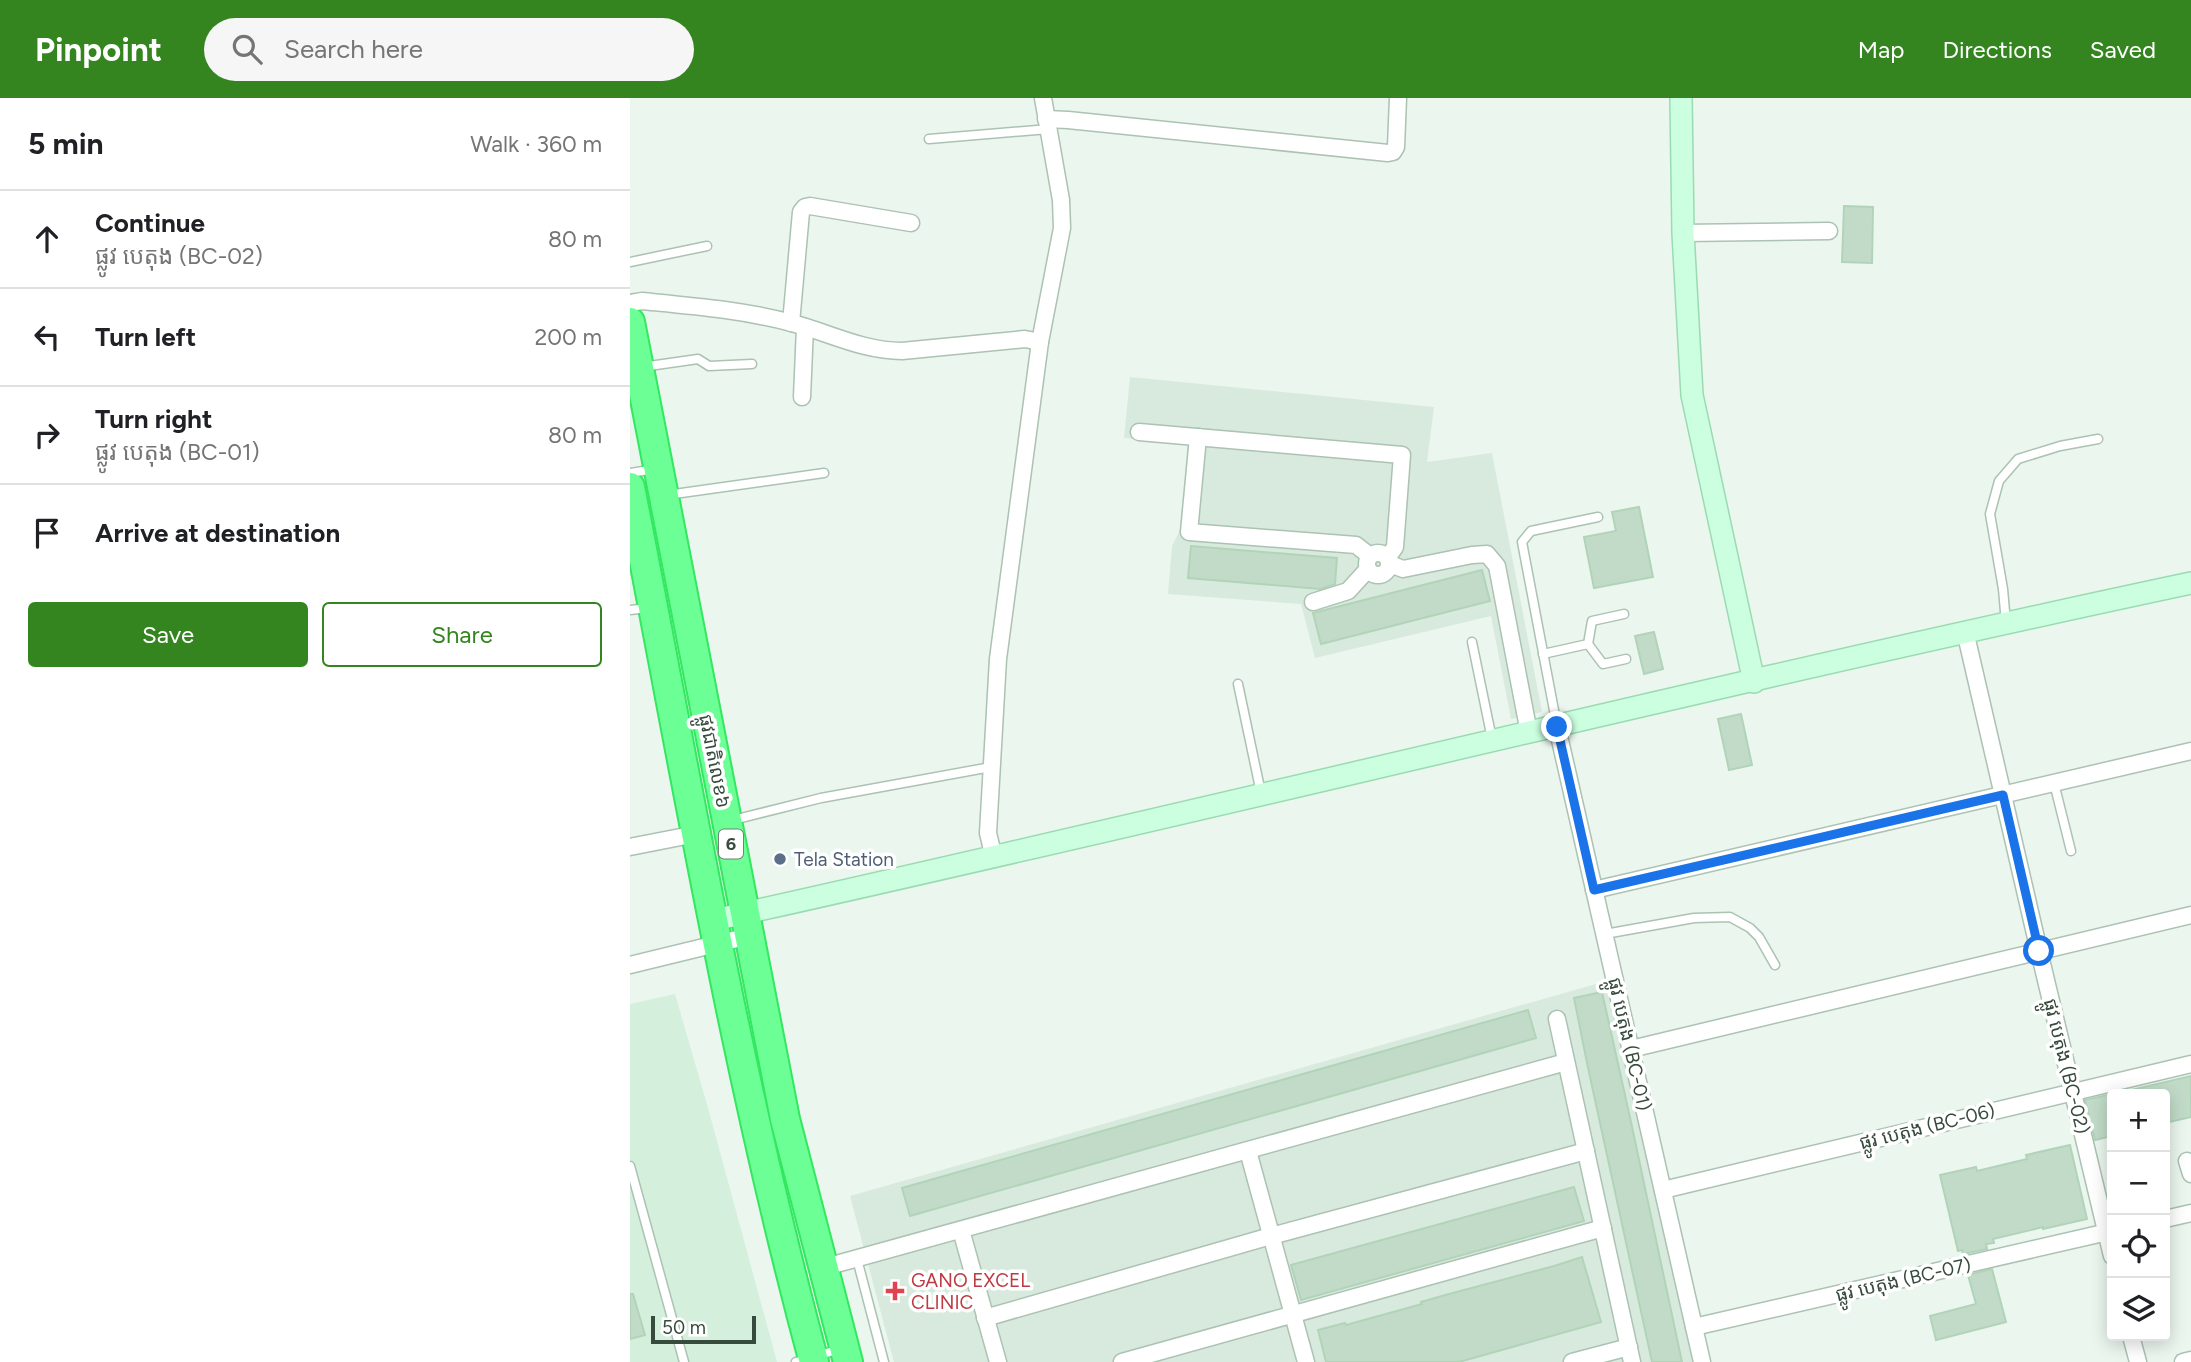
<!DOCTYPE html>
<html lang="en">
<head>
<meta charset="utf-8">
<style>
	:root { --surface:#fff; --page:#f6f6f6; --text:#202124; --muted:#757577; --line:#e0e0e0; --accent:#34851f }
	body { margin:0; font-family:Figtree,"Noto Sans Khmer",sans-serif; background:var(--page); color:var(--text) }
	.controls { position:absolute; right:21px; bottom:21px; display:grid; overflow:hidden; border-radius:7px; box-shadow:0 4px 18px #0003 }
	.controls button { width:63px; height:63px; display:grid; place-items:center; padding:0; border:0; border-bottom:2px solid var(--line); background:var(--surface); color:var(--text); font:35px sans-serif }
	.scale { position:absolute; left:21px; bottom:18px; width:105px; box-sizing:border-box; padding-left:7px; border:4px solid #374b3c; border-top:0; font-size:19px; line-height:24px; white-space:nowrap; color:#374b3c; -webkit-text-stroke:5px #fff; paint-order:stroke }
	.stop { position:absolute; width:21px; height:21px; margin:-16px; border:5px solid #1a73e8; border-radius:50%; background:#fff }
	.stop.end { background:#1a73e8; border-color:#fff; box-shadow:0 2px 7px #0008 }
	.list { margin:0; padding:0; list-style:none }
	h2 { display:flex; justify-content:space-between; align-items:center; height:91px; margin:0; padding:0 28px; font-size:30px }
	h2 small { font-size:23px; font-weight:400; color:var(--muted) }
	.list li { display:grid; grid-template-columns:46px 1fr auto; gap:21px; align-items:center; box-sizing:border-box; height:98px; padding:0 28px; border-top:2px solid var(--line) }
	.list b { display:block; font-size:26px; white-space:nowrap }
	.list p { margin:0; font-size:23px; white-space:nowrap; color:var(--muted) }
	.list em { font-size:23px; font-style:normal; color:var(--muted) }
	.actions { display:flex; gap:14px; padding:21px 28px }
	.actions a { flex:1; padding:16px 0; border:2px solid var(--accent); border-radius:7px; text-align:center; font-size:24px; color:var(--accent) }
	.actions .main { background:var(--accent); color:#fff }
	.icon { flex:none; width:38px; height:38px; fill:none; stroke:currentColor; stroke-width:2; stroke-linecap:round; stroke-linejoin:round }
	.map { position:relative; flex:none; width:1561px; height:1264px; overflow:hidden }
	header { display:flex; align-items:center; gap:42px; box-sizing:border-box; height:98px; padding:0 35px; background:var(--accent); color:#fff }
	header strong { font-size:33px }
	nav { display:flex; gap:38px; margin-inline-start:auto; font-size:24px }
	.search { width:490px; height:63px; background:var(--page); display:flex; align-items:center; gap:18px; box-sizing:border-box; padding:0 24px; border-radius:38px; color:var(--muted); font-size:26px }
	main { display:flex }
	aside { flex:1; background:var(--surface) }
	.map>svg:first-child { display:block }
</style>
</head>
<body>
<header>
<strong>Pinpoint</strong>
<div class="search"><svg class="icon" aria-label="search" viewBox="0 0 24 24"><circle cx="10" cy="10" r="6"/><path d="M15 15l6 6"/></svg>Search here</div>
<nav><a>Map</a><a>Directions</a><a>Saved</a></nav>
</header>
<main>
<aside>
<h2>5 min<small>Walk · 360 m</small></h2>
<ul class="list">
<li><svg class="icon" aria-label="ahead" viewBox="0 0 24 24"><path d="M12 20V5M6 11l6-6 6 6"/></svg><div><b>Continue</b><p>ផ្លូវ បេតុង (BC-02)</p></div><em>80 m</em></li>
<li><svg class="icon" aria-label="left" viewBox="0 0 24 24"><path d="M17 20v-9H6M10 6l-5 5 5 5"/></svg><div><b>Turn left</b></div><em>200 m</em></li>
<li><svg class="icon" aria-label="right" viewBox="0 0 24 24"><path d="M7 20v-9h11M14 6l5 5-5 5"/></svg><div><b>Turn right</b><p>ផ្លូវ បេតុង (BC-01)</p></div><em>80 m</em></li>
<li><svg class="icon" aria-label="arrive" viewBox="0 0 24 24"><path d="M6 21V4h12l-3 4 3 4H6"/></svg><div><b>Arrive at destination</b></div></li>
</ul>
<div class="actions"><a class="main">Save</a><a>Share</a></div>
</aside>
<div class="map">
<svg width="1561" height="1264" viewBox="0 0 1561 1264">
	<rect width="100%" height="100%" fill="#eaf6ee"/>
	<g fill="#d8eade">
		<polygon points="500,279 804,309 797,364 862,355 912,614 881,621 861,518 685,560 671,506 538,496 542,448 550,432 558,346 494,340"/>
		<polygon points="980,882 1064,1264 264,1264 220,1098"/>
	</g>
	<polygon fill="#d4f0dd" points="45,896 78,1010 147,1264 0,1264 0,906"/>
	<g fill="#c2dbc8" stroke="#b1d4b9" stroke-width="2">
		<polygon points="1214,108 1243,109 1242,165 1212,164"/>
		<polygon points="1009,409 1023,479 964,490 954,439 986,433 982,414"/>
		<polygon points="561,448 707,460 705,486 690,491 558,480"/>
		<polygon points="852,472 860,503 691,546 683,515"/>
		<polygon points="1024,534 1033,571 1014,576 1005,538"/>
		<polygon points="1111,616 1122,667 1099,672 1088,621"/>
		<polygon points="972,894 1001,1024 1052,1264 1022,1264 957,965 944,900"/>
		<polygon points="898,912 906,940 280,1118 272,1090"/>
		<polygon points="1561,978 1561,1019 1535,1025 1535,996 1501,996 1501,992"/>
		<polygon points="1482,996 1482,1038 1465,1042 1455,1002"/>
		<polygon points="1440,1047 1457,1121 1413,1131 1413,1129 1363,1141 1364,1145 1356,1146 1357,1151 1333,1156 1332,1152 1328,1153 1310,1077 1346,1069 1347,1073 1397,1061 1396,1057"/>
		<polygon points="944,1089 954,1123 671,1202 661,1167"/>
		<polygon points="952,1159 971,1224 829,1264 696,1264 688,1232 715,1225 716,1227 792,1206 791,1204 819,1196 924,1168"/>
		<polygon points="1362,1171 1376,1224 1306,1242 1300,1218 1346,1206 1338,1177"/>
		<polygon points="0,1196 3,1196 15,1237 0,1241"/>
	</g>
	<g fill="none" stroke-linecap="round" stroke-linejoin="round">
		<g stroke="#acc2b2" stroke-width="11">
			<g id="lane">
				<polyline points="299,41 419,31"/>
				<polyline points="0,164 77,148"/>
				<polyline points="12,269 68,261 79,268 122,266"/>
				<polyline points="0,375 25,371"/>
				<polyline points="37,397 194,375"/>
				<polyline points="0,512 18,510"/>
				<polyline points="1376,525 1373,491 1360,416 1369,383 1388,361 1430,348 1468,341"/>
				<polyline points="842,544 862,641"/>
				<polyline points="958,546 973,566 996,561"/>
				<polyline points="913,556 958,546 962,523 994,516"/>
				<polyline points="608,586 631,695"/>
				<polyline points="927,628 892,444 901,433 968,419"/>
				<polyline points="1424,685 1441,753"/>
				<polyline points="103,722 191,700 361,669"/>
				<polyline points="975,836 1064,820 1100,819 1120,830 1129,839 1145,867"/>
				<polyline points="0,1068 54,1264"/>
				<polyline points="227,1161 254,1264"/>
				<polyline points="166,1264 210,1251"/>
			</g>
		</g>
		<g stroke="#acc2b2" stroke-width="19">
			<g id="street">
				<polyline points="416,21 438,22 758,55 763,54 766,49 768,0"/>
				<polyline points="1053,135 1199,133"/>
				<path d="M0 205 12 203C63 208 113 212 162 225 200 235 233 253 272 253L395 241 410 244"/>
				<polyline points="161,225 171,114 175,109 180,108 281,125"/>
				<polyline points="172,299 175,229"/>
				<polyline points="509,334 772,357 765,449 758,459"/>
				<polyline points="568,339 559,434 726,447 740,458"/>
				<circle cx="748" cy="466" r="11"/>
				<polyline points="760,466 773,471 842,457 857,456 867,468 899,635"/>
				<polyline points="683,504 718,493 738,471"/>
				<polyline points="1335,533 1409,853 1482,1158"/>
				<polyline points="927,629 1072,1264"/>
				<polyline points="0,749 66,736"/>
				<polyline points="364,760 358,735 368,561 410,244 432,130 431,102 413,0"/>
				<polyline points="964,792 1561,653"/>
				<polyline points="0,867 119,838"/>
				<polyline points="927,921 1002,1264"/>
				<polyline points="1001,951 1561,817"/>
				<polyline points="618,1053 676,1264"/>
				<polyline points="1557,1063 1561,1076"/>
				<polyline points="1033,1092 1561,966"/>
				<polyline points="1535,1121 1561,1115"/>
				<polyline points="331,1132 368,1264"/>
				<polyline points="192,1170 936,964"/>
				<polyline points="355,1220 641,1138 956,1053"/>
				<polyline points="1064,1229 1482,1133"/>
				<polyline points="1501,1238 1508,1264"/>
				<polyline points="492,1264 973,1130"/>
				<polyline points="942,1264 999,1249"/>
				<polyline points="1553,1264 1561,1262"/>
			</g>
		</g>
		<g stroke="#9adbb1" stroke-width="24">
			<g id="secondary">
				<polyline points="1051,0 1053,135 1062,297 1124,584"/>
				<path d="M84 822C577 713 1067 590 1561 485"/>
			</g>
		</g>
		<g stroke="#33e760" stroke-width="32">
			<g id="highway">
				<polyline points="0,224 155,1021 218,1264"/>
				<path d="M0 389C57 682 106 976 184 1264"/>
			</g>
		</g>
		<use href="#lane" stroke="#fff" stroke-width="8"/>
		<use href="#street" stroke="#fff" stroke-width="16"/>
		<use href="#secondary" stroke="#cbffdf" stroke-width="21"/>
		<use href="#highway" stroke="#6cff96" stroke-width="28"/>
	</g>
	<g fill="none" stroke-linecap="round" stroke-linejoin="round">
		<polyline stroke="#1a73e8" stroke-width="9" points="927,629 964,792 1373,697 1409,853"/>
	</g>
	<circle fill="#5c6f8a" stroke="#fff" stroke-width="2.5" cx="150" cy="761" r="7"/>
	<path fill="#e0444e" stroke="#fff" stroke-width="2.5" d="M261.5 1182.5h7v7h7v7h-7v7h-7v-7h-7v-7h7z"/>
	<g text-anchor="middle" stroke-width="7" stroke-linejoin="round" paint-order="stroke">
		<rect fill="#fff" stroke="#738176" stroke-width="2" x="89" y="731.5" width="24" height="29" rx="5"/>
		<g font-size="18" font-weight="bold" fill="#374b3c">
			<text x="101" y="752">6</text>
		</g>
		<g font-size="19" fill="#374b3c" stroke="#fff">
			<text transform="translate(85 663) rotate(79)" y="7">ផ្លូវជាតិលេខ៦</text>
			<text transform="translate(1000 946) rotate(77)" y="7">ផ្លូវ បេតុង (BC-01)</text>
			<text transform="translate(1437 968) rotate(76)" y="7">ផ្លូវ បេតុង (BC-02)</text>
			<text transform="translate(1297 1028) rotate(-14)" y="7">ផ្លូវ បេតុង (BC-06)</text>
			<text transform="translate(1273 1181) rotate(-13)" y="7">ផ្លូវ បេតុង (BC-07)</text>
		</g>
		<g font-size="19" fill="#4e5e75" stroke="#fff" text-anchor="start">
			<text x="164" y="768">Tela Station</text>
		</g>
		<g font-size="19" fill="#be3a42" stroke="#fff" text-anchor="start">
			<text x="281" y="1189">GANO EXCEL<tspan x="281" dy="22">CLINIC</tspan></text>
		</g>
	</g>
</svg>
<div class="controls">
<button>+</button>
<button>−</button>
<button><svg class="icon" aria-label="locate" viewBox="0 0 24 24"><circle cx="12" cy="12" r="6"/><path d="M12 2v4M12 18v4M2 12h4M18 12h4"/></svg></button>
<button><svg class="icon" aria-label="layers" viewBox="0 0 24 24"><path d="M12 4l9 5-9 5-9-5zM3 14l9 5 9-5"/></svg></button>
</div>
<div class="scale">50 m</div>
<div class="stop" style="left:1409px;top:853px"></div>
<div class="stop end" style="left:927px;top:629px"></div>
</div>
</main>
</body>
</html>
